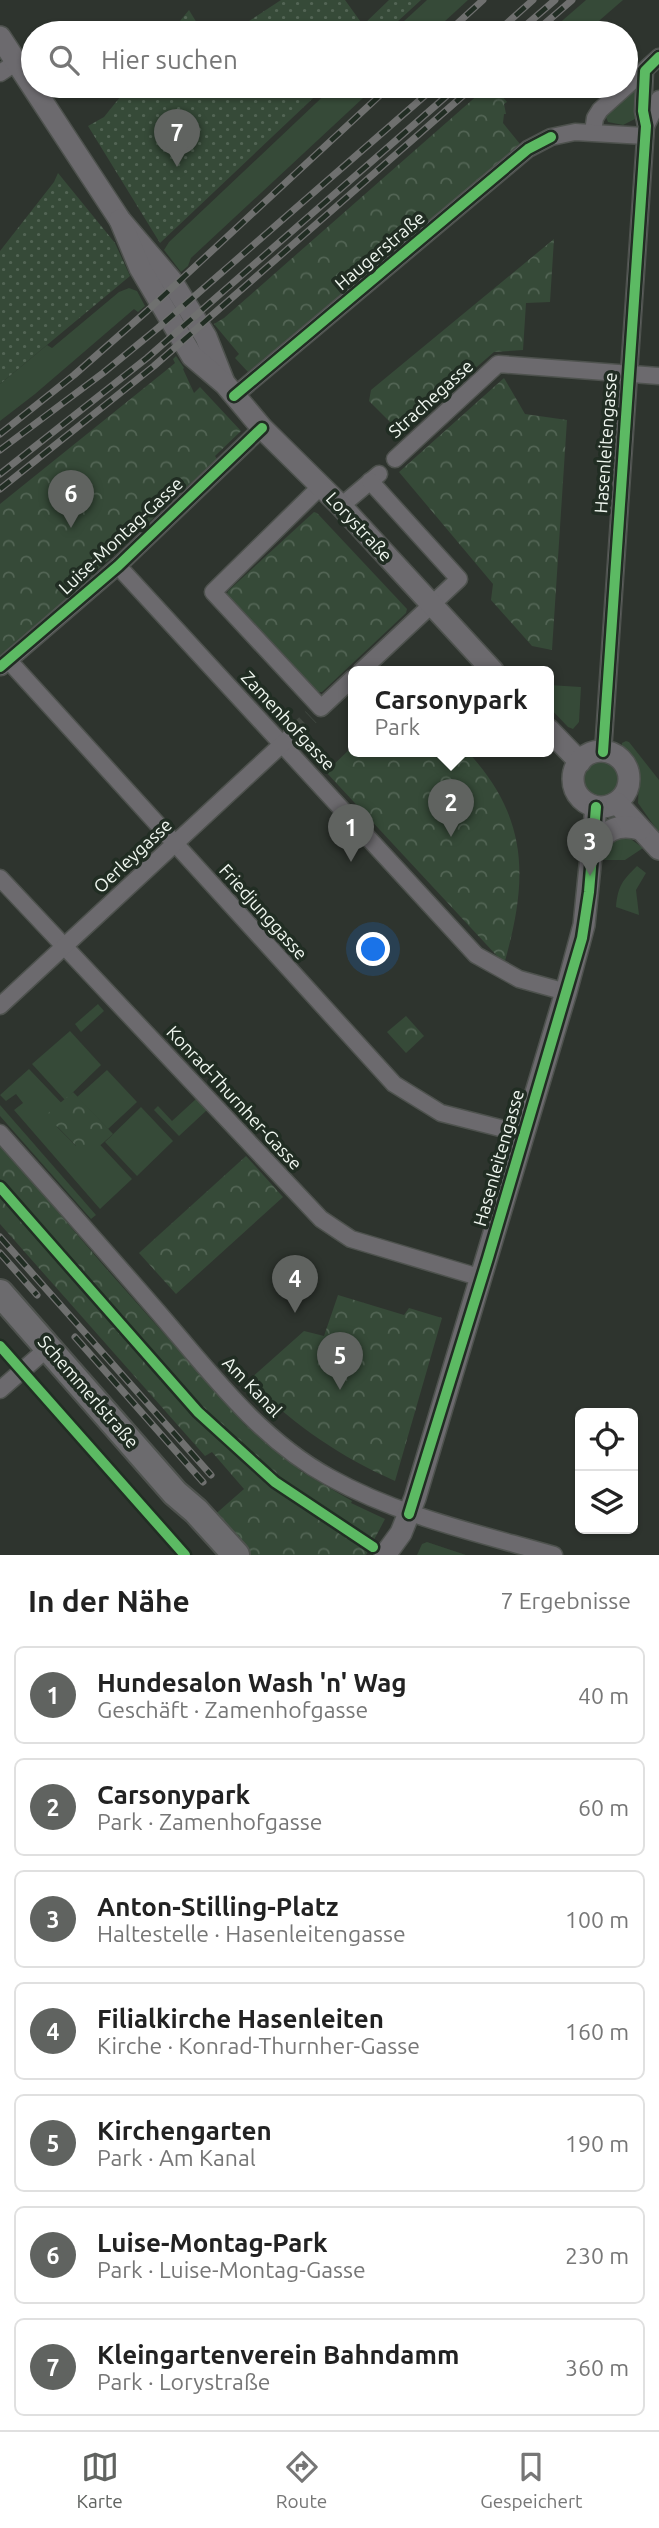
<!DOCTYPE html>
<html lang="de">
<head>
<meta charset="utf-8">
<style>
	:root { --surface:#fff; --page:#f6f6f6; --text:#222; --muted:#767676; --line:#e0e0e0; --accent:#606360 }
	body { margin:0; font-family:Ubuntu,sans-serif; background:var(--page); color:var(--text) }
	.controls { position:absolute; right:21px; bottom:21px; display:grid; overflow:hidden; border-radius:10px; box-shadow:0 2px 5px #0004 }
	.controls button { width:63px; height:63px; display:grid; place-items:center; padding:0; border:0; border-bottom:2px solid var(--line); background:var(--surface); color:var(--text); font:35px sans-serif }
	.you { position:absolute; left:374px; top:950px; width:24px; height:24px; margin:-18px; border:5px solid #fff; border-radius:50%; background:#1a73e8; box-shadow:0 0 0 10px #1a73e833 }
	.badge { display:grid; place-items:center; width:46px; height:46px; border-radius:50%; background:var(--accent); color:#fff; font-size:23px; font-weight:700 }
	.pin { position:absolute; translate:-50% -58px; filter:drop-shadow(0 2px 4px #0008) }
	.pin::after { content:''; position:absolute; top:37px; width:24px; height:21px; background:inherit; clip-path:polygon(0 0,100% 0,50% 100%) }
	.popup { position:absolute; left:348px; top:666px; width:206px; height:91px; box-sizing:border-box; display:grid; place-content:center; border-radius:10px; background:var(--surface); filter:drop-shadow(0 2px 5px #0005); font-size:23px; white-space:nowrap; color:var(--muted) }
	.popup b { font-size:26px; color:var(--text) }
	.popup::after { content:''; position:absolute; left:50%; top:100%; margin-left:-14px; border:14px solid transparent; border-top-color:var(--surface) }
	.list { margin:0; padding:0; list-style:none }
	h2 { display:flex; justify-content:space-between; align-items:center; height:91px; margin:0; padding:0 28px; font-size:30px }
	h2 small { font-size:23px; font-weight:400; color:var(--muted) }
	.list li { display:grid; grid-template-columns:46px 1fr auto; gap:21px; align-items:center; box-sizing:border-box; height:98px; margin:0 14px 14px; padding:0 14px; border:2px solid var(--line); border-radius:10px }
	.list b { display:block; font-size:26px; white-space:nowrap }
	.list p { margin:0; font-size:23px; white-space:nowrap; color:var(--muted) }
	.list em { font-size:23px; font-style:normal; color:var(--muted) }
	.icon { flex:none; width:38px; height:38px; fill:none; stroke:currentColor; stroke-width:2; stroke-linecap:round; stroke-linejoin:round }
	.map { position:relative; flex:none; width:659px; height:1555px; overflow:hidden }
	.search { position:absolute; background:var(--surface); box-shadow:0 2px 5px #0004; left:21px; right:21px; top:21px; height:77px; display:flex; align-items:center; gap:18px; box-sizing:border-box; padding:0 24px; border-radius:38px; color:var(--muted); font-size:26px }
	.sheet { height:875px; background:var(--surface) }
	nav { display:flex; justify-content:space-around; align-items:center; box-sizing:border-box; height:98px; border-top:2px solid var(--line); background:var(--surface); font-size:19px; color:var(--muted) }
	nav a { display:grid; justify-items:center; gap:4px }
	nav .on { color:var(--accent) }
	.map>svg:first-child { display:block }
</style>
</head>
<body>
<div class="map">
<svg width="659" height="1555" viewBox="0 0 659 1555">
	<defs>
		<pattern id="park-crowns" width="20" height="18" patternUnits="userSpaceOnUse" patternTransform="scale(1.75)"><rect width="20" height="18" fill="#364a38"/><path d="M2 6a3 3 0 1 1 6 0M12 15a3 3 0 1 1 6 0" fill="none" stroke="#536555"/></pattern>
		<pattern id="garden-dots" width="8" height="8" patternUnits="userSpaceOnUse" patternTransform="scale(1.75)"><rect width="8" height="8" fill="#364a38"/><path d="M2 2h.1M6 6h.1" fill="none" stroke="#536555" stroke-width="1.8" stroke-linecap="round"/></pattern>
	</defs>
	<rect width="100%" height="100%" fill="#2e342e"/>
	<g fill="#364a38">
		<polygon points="427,0 468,0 432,33 391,33"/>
		<polygon points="586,0 623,0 585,33 548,33"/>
		<polygon points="334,86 376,86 191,258 188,266 181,272 164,250 169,242"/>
		<polygon points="637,87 638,113 635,119 623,125 608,122 605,115"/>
		<polygon points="129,288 137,291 145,306 138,312 134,309 35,394 0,421 0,384 47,345 52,348 119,292"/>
		<polygon points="549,685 581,687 579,722 573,729 568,727 549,707"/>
		<polygon points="626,741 629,742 659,780 659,833 638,803 639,776 636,765 622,747 622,743"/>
		<circle cx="601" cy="779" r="20"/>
		<polygon points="623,837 628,837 643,848 625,860 602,860 602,854 614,838"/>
		<path d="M637 866 646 873 636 890 639 915 616 907C618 886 622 881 637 866Z"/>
		<polygon points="98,1004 104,1011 81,1032 75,1024"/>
		<polygon points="70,1031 101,1065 65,1100 32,1064"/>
		<polygon points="29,1069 72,1114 57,1127 76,1146 90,1134 132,1179 100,1209 14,1110 23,1103 16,1094 6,1101 0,1095"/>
		<polygon points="107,1070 137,1102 108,1129 77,1097"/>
		<polygon points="196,1099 207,1110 179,1136 154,1110 158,1106 172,1121"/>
		<polygon points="0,1105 96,1215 91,1219 0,1116"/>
		<polygon points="141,1107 173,1141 137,1176 105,1142"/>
		<polygon points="427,1542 466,1555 417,1555 422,1544"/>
	</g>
	<g fill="url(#park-crowns)">
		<polygon points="488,86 493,86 507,102 504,104 506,114 504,114 503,123 520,144 248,372 235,358 239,354 214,324 224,318"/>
		<polygon points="554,239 550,302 526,303 523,350 494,352 401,433 369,401 371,390"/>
		<polygon points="176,356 184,368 183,369 194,393 200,387 241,431 215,456 217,459 34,629 0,658 0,504 164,372 175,363 173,359"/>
		<polygon points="504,378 525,414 567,420 552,650 532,646 491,600 493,584 399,472"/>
		<polygon points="314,512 317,513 407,609 406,613 322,692 318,692 227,594 228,591"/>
		<path d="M353 746V751H467C529 818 528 878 505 961L498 957 326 772Z"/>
		<polygon points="406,1016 424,1036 406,1053 387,1032"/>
		<polygon points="73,1092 113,1134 87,1157 46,1115"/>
		<polygon points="0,1144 104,1266 245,1425 302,1472 352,1501 351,1503 385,1519 366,1555 244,1555 211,1518 244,1489 212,1452 205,1456 0,1224"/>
		<polygon points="246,1156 283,1197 176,1294 139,1253"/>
		<path d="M338 1295 404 1315 409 1308 442 1318 395 1481C339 1456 292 1424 249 1380L304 1331 324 1336Z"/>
	</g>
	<g fill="url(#garden-dots)">
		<polygon points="281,0 345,0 363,25 389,0 421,0 385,33 231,33"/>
		<polygon points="189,10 203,33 170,33"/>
		<polygon points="129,86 326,86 160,243 88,126 104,117"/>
		<polygon points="58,173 115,243 130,276 0,384 0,251 54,182"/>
	</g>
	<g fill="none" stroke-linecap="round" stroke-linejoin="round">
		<polyline stroke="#414841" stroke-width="16" stroke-dasharray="16 8" stroke-linecap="butt" points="293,734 311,717"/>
		<g stroke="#4e524e" stroke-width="19">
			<g id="minor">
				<polyline points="0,73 15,63"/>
				<polyline points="646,126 659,99"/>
				<polyline points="593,132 595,118 600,110 659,57"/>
				<polyline points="234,396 528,149 551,137 575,132 645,136"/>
				<polyline points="395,459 498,364 659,376"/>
				<polyline points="321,486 213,592 321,708 353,678"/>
				<polyline points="341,506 379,474"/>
				<polyline points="118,566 476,955 519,979 566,992"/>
				<polyline points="9,661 394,1084 441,1113 524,1134"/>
				<polyline points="1,667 118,566 262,428"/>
				<polyline points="361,671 459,579 370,481"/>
				<polyline points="603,752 646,126 643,111 645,71"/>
				<polyline points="0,878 321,1219 351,1239 482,1278"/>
				<polyline points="0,1006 293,734"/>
				<path d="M0 1133C53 1192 106 1252 158 1312 209 1371 259 1439 329 1477 399 1516 477 1533 554 1555"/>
				<polyline points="0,1390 49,1347"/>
			</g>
		</g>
		<g stroke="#4e524e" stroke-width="24">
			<g id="tertiary">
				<polyline points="0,37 120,220 171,280 206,337 223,380"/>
				<polyline points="120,220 140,268 192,356 225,384 262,428 341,506 493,671"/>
				<polyline points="549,730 580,762"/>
				<circle cx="601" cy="779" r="28"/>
				<polyline points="617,803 659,849"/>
				<path d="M592 852C603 831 616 823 640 829"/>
				<polyline points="385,1555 401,1533 415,1498 566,992 584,925 596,807"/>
			</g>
		</g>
		<g stroke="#4e524e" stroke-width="30">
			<polyline id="primary" points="0,1293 175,1493 196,1511 236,1555"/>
		</g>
		<use href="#minor" stroke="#6c6a6e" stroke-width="16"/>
		<use href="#tertiary" stroke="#6c6a6e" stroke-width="21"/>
		<use href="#primary" stroke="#6c6b6e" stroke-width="26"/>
		<g stroke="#6f706f" stroke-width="7">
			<g id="rail">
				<polyline points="447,33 483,0"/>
				<polyline points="496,33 533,0"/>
				<polyline points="517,33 555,0"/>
				<polyline points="534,33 572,0"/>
				<polyline points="0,434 74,375 147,311 390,86"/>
				<polyline points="0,450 103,373 158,328 436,86"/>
				<polyline points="0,474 147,358 458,86"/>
				<polyline points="0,489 154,366 474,86"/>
				<polyline points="0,1237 211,1475"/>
				<polyline points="0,1253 37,1295"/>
				<polyline points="75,1337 203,1482"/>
			</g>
		</g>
		<use href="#rail" stroke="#212d23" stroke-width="4.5" stroke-dasharray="13" stroke-linecap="butt"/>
		<g stroke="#212d23" stroke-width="15">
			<g id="cycleway">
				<polyline points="234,396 528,149 551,137"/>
				<polyline points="0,667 118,566 262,428"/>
				<polyline points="603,752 646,126 643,111 645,71 659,57"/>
				<polyline points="0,1187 198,1412 275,1482 373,1547"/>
				<polyline points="0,1346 185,1555"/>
				<polyline points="409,1514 488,1258 582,938 589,892 596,807"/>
			</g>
		</g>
		<use href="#cycleway" stroke="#5cba63" stroke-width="10"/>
	</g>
	<g text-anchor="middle" stroke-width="7" stroke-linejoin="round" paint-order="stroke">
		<g font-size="18" fill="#f0f7f0" stroke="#212d23">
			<text transform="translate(380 251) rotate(-40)" y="6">Haugerstraße</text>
			<text transform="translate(431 399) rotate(-42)" y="6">Strachegasse</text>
			<text transform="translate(606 443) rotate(-86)" y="6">Hasenleitengasse</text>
			<text transform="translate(359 527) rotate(47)" y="6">Lorystraße</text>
			<text transform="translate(121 536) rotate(-43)" y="6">Luise-Montag-Gasse</text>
			<text transform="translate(288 721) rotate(47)" y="6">Zamenhofgasse</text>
			<text transform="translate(133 856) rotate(-43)" y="6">Oerleygasse</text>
			<text transform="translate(263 912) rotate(48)" y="6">Friedjunggasse</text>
			<text transform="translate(234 1098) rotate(47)" y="6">Konrad-Thurnher-Gasse</text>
			<text transform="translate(499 1158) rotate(-74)" y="6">Hasenleitengasse</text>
			<text transform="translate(252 1387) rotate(46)" y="6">Am Kanal</text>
			<text transform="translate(88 1392) rotate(49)" y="6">Schemmerlstraße</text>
		</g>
	</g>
</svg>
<div class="controls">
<button><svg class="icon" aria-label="locate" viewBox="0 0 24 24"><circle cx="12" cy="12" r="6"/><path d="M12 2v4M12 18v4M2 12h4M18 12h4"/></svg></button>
<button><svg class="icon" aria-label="layers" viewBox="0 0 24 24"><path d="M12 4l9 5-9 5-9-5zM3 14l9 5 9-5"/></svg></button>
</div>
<div class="you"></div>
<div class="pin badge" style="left:351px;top:862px">1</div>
<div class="pin badge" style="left:451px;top:837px">2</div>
<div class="popup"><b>Carsonypark</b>Park</div>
<div class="pin badge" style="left:590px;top:876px">3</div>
<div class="pin badge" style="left:295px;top:1313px">4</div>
<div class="pin badge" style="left:340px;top:1390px">5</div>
<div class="pin badge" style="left:71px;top:528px">6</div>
<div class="pin badge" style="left:177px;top:167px">7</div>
<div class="search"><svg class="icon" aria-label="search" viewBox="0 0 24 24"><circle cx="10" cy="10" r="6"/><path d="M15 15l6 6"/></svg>Hier suchen</div>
</div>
<section class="sheet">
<h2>In der Nähe<small>7 Ergebnisse</small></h2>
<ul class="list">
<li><span class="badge">1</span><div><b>Hundesalon Wash 'n' Wag</b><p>Geschäft · Zamenhofgasse</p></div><em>40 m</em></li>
<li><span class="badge">2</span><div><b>Carsonypark</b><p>Park · Zamenhofgasse</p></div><em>60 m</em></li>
<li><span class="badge">3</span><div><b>Anton-Stilling-Platz</b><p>Haltestelle · Hasenleitengasse</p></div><em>100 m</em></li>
<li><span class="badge">4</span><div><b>Filialkirche Hasenleiten</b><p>Kirche · Konrad-Thurnher-Gasse</p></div><em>160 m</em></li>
<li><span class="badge">5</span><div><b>Kirchengarten</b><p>Park · Am Kanal</p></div><em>190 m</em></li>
<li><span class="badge">6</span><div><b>Luise-Montag-Park</b><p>Park · Luise-Montag-Gasse</p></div><em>230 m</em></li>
<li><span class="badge">7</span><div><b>Kleingartenverein Bahndamm</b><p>Park · Lorystraße</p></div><em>360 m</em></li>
</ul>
</section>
<nav>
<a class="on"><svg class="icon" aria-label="map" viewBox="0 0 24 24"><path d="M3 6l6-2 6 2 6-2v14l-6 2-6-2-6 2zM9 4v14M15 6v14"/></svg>Karte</a>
<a><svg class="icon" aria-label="directions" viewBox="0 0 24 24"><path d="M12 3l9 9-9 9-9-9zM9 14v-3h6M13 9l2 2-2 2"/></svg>Route</a>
<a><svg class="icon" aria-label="saved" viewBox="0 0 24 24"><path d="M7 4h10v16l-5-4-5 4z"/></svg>Gespeichert</a>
</nav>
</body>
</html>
